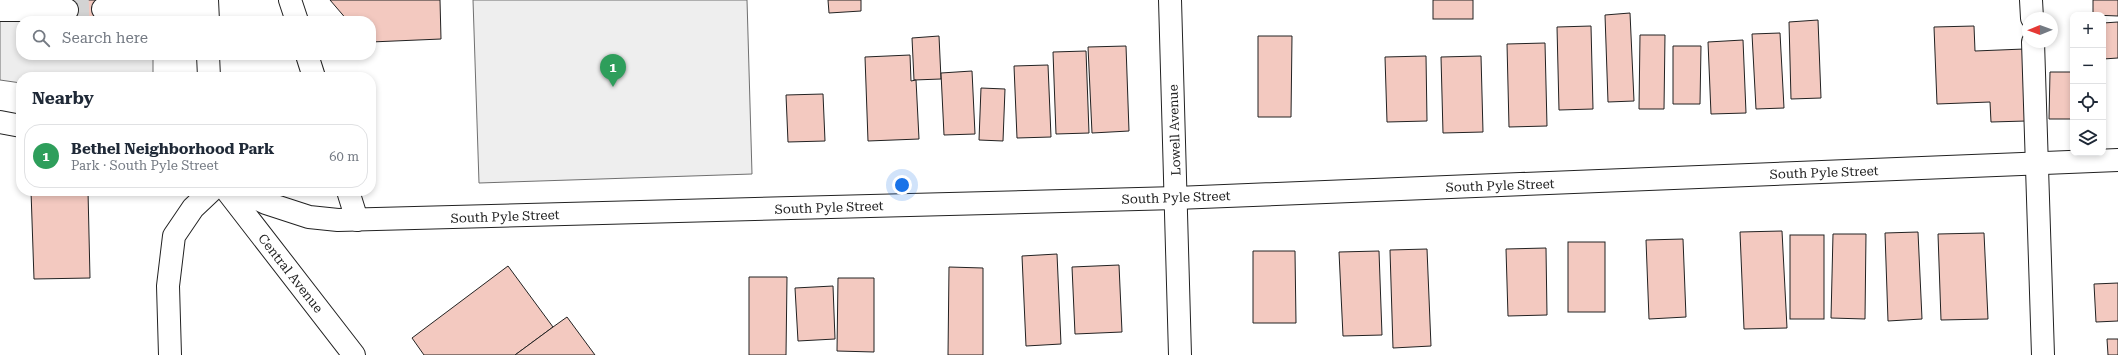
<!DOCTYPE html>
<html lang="en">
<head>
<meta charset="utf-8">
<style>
	:root { --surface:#fff; --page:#f2f2f3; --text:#1f2937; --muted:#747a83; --line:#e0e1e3; --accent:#c62828 }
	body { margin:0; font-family:"Roboto Serif",serif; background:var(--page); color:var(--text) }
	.controls { position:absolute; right:12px; top:12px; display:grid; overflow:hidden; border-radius:8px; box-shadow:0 2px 6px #0003 }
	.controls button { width:36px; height:36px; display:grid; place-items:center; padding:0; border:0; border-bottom:1px solid var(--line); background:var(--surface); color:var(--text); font:20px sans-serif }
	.compass { position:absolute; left:2022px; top:12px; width:36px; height:36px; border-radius:50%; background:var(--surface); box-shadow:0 2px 6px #0003; rotate:269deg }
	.you { position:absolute; left:902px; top:185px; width:14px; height:14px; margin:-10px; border:3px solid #fff; border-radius:50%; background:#1a73e8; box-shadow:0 0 0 6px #1a73e833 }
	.badge { display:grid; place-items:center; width:26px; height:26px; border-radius:50%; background:var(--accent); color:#fff; font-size:13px; font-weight:700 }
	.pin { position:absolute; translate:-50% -33px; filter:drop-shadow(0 1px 2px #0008) }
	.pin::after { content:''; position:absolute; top:21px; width:14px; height:12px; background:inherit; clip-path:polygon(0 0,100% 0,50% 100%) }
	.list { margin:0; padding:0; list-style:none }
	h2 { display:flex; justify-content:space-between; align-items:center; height:52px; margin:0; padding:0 16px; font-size:17px }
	h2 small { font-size:13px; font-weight:400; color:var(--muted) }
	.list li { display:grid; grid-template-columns:26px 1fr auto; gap:12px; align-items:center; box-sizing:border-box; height:64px; margin:0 8px 8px; padding:0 8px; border:1px solid var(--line); border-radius:16px }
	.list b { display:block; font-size:15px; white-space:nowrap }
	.list p { margin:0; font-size:13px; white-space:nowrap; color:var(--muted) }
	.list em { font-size:13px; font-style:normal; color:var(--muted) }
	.icon { flex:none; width:22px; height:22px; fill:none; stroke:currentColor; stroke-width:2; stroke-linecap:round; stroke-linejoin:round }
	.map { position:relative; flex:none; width:2118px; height:355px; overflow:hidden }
	.search { position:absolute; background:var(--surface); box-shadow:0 2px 6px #0003; left:16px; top:16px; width:360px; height:44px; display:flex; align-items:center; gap:10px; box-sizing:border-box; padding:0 14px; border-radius:16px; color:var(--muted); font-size:15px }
	.panel { position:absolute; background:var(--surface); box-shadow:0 2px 6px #0003; left:16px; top:72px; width:360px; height:124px; border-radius:16px }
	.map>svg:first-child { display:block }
</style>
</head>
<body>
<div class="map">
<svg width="2118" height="355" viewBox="0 0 2118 355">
	<rect width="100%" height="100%" fill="#fff"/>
	<polygon fill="#eee" stroke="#6f6f6f" points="473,0 747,0 752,174 479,183"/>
	<polygon fill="#ededed" stroke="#6f6f6f" points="0,0 152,0 152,21 21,21 21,55 153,55 153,77 21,77 21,83 0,80"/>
	<g fill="#f3c9c0" stroke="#222">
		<polygon points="66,0 102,0 103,21 67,21"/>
		<polygon points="330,0 440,0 441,39 371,42 371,21 348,21"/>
		<polygon points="828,0 861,0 861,11 829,13"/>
		<rect x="1433" y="0" width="40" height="19"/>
		<polygon points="2093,0 2118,0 2118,16 2093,15"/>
		<polygon points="1630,13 1634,101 1608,102 1605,15"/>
		<polygon points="1818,20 1821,98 1791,99 1789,22"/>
		<polygon points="2118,22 2118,58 2103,59 2103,23"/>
		<polygon points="1591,26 1593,109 1559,110 1557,27"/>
		<polygon points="1974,26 1975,51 2024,49 2026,121 1991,122 1990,102 1937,104 1934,27"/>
		<polygon points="1780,33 1784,108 1756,109 1752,34"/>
		<polygon points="1640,35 1665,35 1664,109 1639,109"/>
		<polygon points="939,36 941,79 914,80 912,38"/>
		<polygon points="1258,36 1292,36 1291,117 1258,117"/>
		<polygon points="1743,40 1746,113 1711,114 1708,42"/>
		<polygon points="1545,43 1547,126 1509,127 1507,44"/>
		<polygon points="1126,46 1129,131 1092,133 1088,47"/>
		<polygon points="1673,46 1701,46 1700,104 1673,104"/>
		<polygon points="1086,51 1089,133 1056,134 1053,52"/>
		<polygon points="910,55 911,81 916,80 919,139 868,141 865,57"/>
		<polygon points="1426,56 1427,121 1387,122 1385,57"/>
		<polygon points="1481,56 1483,132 1443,133 1441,57"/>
		<polygon points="1048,65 1051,137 1017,138 1014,66"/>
		<polygon points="972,71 975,134 944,135 941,73"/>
		<polygon points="2050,72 2073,72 2073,119 2049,119"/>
		<polygon points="981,88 1005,89 1003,141 979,140"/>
		<polygon points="823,94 825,141 788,142 786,95"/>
		<polygon points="31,191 88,191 90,278 34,279"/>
		<polygon points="1782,231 1787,328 1744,329 1740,232"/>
		<polygon points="1918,232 1922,319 1888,321 1885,233"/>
		<polygon points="1984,233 1988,319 1941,320 1938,234"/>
		<polygon points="1833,234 1866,234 1865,319 1831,318"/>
		<rect x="1790" y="235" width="34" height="84"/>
		<polygon points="1683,239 1686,317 1649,319 1646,240"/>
		<rect x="1568" y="242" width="37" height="70"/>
		<polygon points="1546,248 1547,315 1508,316 1506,249"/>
		<polygon points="1427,249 1431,346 1393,348 1390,250"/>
		<polygon points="1253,251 1295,251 1296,323 1253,323"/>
		<polygon points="1379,251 1382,335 1343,336 1339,252"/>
		<polygon points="1057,254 1061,344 1026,346 1022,256"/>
		<polygon points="1119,265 1122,332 1075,334 1072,267"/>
		<polygon points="508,266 553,327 515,355 424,355 412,338"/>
		<polygon points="949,267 983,268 983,355 948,355"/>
		<polygon points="749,277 787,277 786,355 749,355"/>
		<polygon points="838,278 874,278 874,352 837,351"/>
		<polygon points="2118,283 2118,321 2096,322 2094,284"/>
		<polygon points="833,286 835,339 798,341 795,288"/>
		<polygon points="567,317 595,355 515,355 553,327"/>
		<polygon points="2107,339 2118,339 2118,355 2108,355"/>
	</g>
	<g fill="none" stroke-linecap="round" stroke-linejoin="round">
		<polyline stroke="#d3d3d3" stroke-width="22" stroke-dasharray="22 11" stroke-linecap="butt" points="67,10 103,9"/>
		<g stroke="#222" stroke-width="24">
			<g id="minor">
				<polyline points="290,0 297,21"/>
				<polyline points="1170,0 1180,355"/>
				<polyline points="2031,0 2032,18"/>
				<polyline points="103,9 207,7"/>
				<polyline points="0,10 67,10"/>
				<polyline points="2033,42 2043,355"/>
				<polyline points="307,55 314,77"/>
				<polyline points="0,122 21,126"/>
				<polyline points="240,191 266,203 309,217 338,220 1176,198 2118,160"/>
				<polyline points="348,191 357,220"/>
				<polyline points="170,355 168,286 174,236 193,208 211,191"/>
			</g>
		</g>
		<g stroke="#222" stroke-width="24">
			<g id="major">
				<polyline points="207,0 208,21"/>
				<polyline points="208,55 209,77"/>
				<polyline points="227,191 354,355"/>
			</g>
		</g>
		<use href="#minor" stroke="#fff" stroke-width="22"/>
		<use href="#major" stroke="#fff" stroke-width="22"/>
	</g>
	<g text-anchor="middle" stroke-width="3" stroke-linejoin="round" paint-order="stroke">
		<g font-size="13" fill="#222" stroke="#fff">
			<text transform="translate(1174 130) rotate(-92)" y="5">Lowell Avenue</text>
			<text transform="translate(1824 172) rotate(-2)" y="5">South Pyle Street</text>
			<text transform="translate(1500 185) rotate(-2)" y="5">South Pyle Street</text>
			<text transform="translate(1176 197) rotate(-2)" y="5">South Pyle Street</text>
			<text transform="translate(829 207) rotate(-2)" y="5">South Pyle Street</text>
			<text transform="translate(505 216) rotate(-2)" y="5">South Pyle Street</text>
			<text transform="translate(291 273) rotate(52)" y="5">Central Avenue</text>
		</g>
	</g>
</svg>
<div class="controls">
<button>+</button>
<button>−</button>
<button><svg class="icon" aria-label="locate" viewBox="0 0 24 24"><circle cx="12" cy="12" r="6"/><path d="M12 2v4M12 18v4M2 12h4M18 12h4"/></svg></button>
<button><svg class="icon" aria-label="layers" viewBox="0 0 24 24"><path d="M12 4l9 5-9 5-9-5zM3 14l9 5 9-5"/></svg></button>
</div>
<svg class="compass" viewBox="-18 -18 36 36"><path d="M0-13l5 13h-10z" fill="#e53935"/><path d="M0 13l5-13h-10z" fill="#747a83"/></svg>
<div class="you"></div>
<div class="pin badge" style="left:613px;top:87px;background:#2e9e5b">1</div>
<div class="search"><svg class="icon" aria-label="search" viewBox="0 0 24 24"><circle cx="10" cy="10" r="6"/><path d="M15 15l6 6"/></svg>Search here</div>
<section class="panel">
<h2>Nearby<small></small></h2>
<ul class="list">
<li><span class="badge" style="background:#2e9e5b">1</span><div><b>Bethel Neighborhood Park</b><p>Park · South Pyle Street</p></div><em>60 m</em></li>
</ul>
</section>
</div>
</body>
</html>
